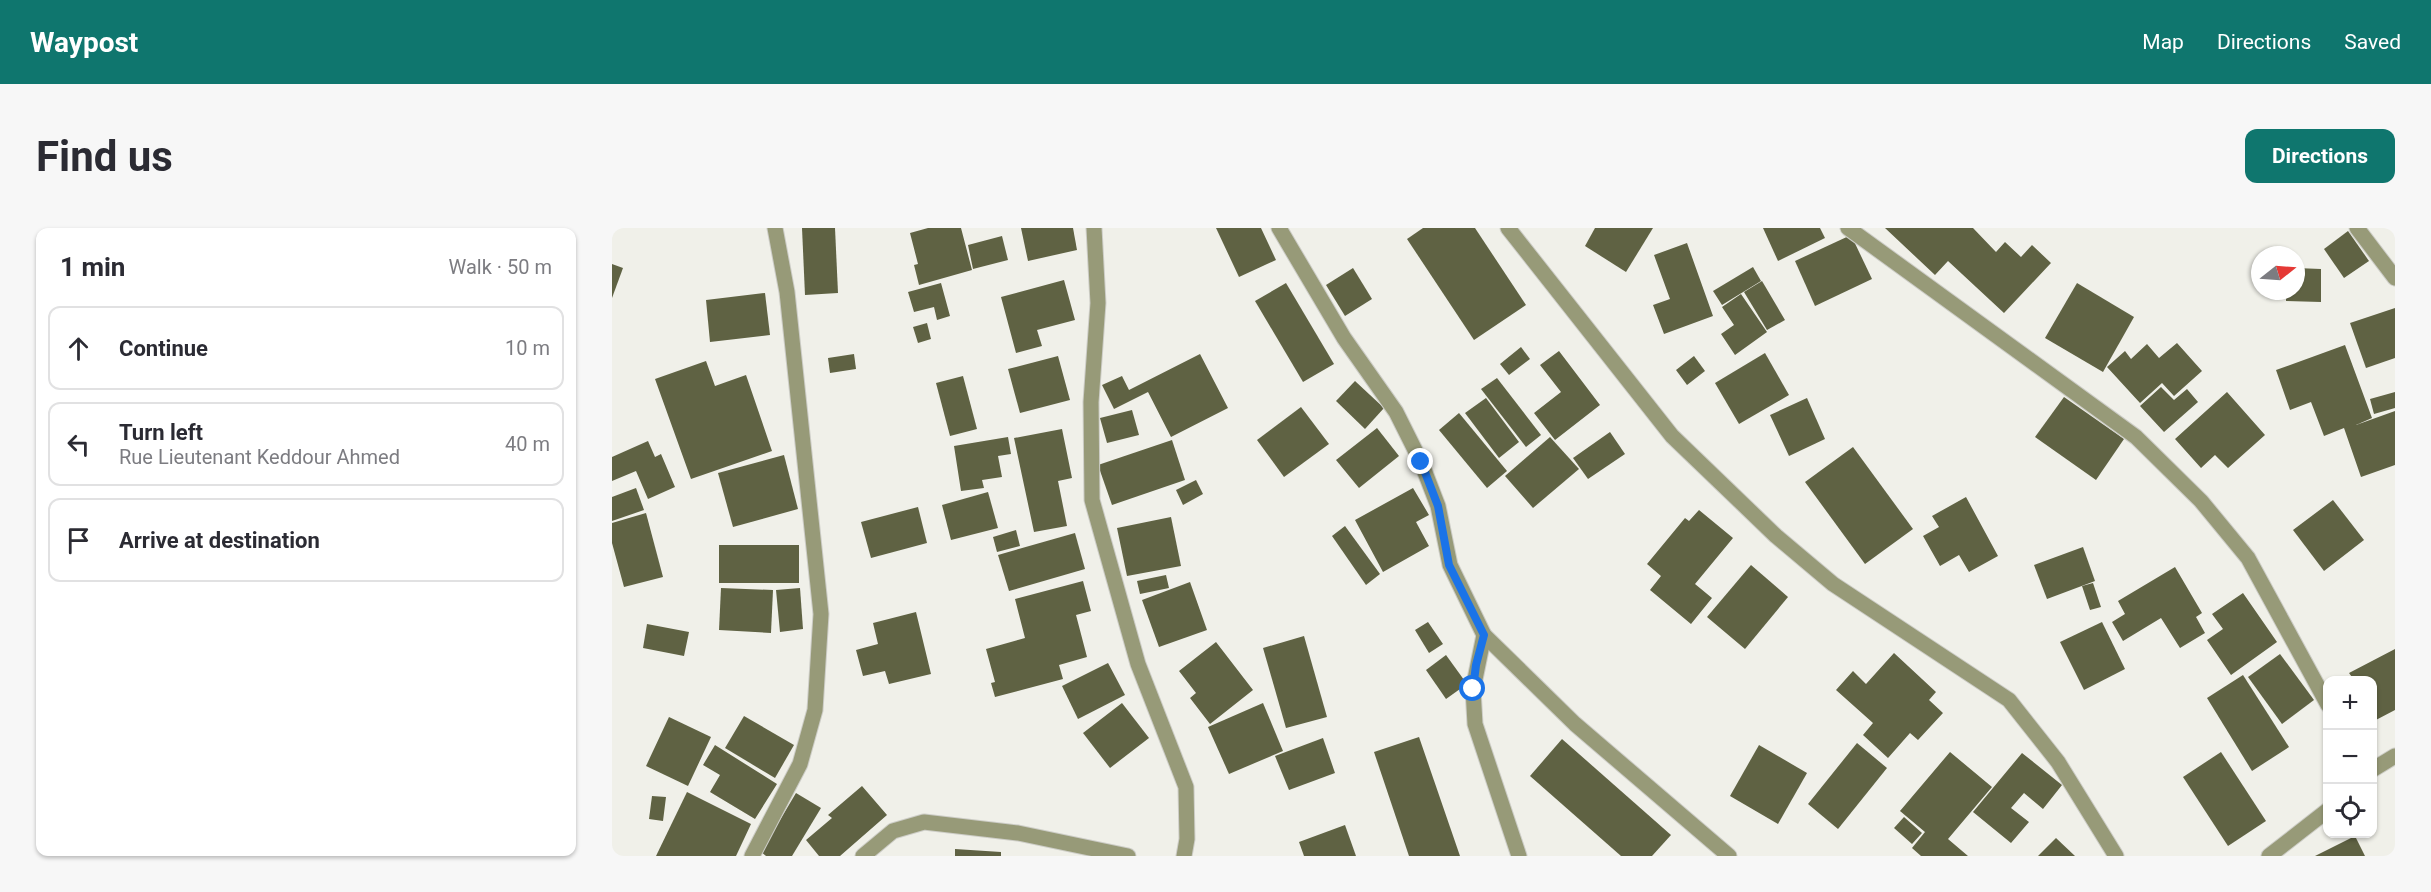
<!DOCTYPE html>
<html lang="en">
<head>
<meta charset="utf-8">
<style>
	:root { --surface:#fff; --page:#f7f7f7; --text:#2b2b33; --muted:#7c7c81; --line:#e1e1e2; --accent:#0f766e }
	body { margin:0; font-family:Roboto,sans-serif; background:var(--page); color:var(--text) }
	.controls { position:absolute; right:18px; bottom:18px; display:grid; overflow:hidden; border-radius:12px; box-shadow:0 2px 4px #0004 }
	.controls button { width:54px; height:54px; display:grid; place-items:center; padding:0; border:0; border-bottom:2px solid var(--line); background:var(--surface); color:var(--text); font:30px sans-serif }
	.compass { position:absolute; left:1639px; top:18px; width:54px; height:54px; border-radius:50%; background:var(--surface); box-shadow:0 2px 4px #0004; rotate:73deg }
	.stop { position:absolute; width:18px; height:18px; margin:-14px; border:4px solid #1a73e8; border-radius:50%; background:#fff }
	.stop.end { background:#1a73e8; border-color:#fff; box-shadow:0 2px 6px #0008 }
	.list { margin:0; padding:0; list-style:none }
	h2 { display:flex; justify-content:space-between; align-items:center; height:78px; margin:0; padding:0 24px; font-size:26px }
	h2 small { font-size:20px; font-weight:400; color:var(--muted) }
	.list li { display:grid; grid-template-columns:39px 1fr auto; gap:18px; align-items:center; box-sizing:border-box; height:84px; margin:0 12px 12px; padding:0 12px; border:2px solid var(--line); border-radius:12px }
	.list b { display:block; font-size:22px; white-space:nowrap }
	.list p { margin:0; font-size:20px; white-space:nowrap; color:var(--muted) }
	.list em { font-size:20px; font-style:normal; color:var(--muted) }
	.icon { flex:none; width:33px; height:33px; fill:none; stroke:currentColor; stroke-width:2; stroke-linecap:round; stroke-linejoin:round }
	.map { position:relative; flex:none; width:1783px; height:628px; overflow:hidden; border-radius:12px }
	header { display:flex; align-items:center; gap:36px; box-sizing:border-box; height:84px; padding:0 30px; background:var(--accent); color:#fff }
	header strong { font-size:28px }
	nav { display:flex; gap:33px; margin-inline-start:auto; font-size:21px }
	.intro { display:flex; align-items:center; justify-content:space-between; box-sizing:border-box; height:144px; padding:0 36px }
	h1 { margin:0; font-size:42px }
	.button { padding:15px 27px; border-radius:12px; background:var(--accent); color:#fff; font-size:21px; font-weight:700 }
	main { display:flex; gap:36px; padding:0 36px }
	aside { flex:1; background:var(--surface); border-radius:12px; box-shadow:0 2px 4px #0004 }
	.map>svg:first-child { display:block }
</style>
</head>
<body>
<header>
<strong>Waypost</strong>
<nav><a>Map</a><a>Directions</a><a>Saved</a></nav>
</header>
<div class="intro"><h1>Find us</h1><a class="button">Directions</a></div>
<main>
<aside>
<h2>1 min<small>Walk · 50 m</small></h2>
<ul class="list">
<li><svg class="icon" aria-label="ahead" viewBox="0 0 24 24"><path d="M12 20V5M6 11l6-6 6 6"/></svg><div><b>Continue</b></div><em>10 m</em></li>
<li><svg class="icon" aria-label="left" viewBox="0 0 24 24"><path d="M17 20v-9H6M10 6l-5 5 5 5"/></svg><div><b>Turn left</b><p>Rue Lieutenant Keddour Ahmed</p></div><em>40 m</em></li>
<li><svg class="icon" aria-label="arrive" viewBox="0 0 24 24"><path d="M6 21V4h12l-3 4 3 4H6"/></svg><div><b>Arrive at destination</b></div></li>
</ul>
</aside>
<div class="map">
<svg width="1783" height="628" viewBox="0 0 1783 628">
	<rect width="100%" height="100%" fill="#f0f0e9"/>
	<g fill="#5f6243">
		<polygon points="190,0 223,0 226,65 193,67"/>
		<polygon points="316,0 349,0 360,42 307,57 302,37 306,36 298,5"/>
		<polygon points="409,0 461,0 465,22 416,33"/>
		<polygon points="604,0 649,0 664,32 627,49"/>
		<polygon points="811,0 863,0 914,77 862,112 795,11"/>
		<polygon points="983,0 1041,0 1014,44 973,18"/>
		<polygon points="1151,0 1208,0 1213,10 1166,33"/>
		<polygon points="1273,0 1361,0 1384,24 1393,14 1409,29 1420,17 1439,35 1392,85 1336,33 1323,47"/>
		<polygon points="1736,3 1757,33 1732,50 1712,21"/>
		<polygon points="1239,7 1260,51 1203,78 1183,33"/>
		<polygon points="390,8 396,32 361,41 356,17"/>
		<polygon points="1075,15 1101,88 1052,106 1041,77 1058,71 1042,27"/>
		<polygon points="0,36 11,40 0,70"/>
		<polygon points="1141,39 1149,53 1110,77 1101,63"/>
		<polygon points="741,40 760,71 733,88 714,57"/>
		<polygon points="1684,40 1709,41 1709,74 1674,73 1674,63 1684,63"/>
		<polygon points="452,52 463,92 425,102 430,118 404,125 389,69"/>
		<polygon points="1150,53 1173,92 1155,102 1132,64"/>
		<polygon points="329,55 338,88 325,92 322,79 302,84 296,64"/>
		<polygon points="674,55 722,136 691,154 643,73"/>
		<polygon points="1465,55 1522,89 1491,144 1433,110"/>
		<polygon points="153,65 158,107 98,114 94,72"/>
		<polygon points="1129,66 1155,104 1123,127 1109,106 1122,97 1110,79"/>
		<polygon points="1783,80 1783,130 1754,140 1738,95"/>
		<polygon points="315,95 319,111 306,115 301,99"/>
		<polygon points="1565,115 1590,143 1562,168 1550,155 1528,175 1495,139 1513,123 1519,131 1535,116 1547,130"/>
		<polygon points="1733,117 1760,190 1744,197 1783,183 1783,237 1749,249 1732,200 1712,208 1699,174 1678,182 1664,142"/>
		<polygon points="909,119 918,131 897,147 888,136"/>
		<polygon points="947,123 988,177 943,212 922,185 949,164 928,137"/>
		<polygon points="1153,125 1177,167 1127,196 1103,155"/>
		<polygon points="242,126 244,141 218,145 216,130"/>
		<polygon points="588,126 616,180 559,209 536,164 502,181 490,157 510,148 517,162"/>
		<polygon points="446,128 458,172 408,185 396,141"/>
		<polygon points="1082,128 1093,143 1075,157 1064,142"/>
		<polygon points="94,133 103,158 134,147 160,223 79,251 43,151"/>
		<polygon points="351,148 365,201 338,208 324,155"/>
		<polygon points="885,150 929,207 914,219 869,161"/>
		<polygon points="743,153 772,180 753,201 724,173"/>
		<polygon points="1549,159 1562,172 1575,161 1586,174 1552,204 1528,178"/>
		<polygon points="1615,164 1653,207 1616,240 1603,227 1589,240 1563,211"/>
		<polygon points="1783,164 1783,180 1762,186 1758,171"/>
		<polygon points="1452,169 1512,211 1484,252 1423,209"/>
		<polygon points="874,170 907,214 887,230 853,185"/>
		<polygon points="1195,170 1213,211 1177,228 1158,187"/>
		<polygon points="689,179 717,216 672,249 645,212"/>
		<polygon points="520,182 527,207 495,215 488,190"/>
		<polygon points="847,185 895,243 875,260 827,202"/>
		<polygon points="765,200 787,228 747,260 724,232"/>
		<polygon points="450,201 460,250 446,253 455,298 422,304 402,210"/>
		<polygon points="998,204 1013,226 976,251 961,230"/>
		<polygon points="396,209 399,226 386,228 390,249 370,252 372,260 349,263 342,218"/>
		<polygon points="938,209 967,241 921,280 893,248"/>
		<polygon points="560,212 573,252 500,277 486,237"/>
		<polygon points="36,213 43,229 49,226 63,259 36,271 24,243 0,253 0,229"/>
		<polygon points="1241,219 1301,301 1253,336 1193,254"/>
		<polygon points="172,227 186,281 121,299 106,245"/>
		<polygon points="584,252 591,266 571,277 564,262"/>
		<polygon points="24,260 32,282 0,293 0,269"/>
		<polygon points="801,260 817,287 804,294 817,318 771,344 743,292"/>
		<polygon points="376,264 386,300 339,312 330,277"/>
		<polygon points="1354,269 1386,328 1357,344 1347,327 1328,338 1311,308 1327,299 1320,288"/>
		<polygon points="1721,272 1752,312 1712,343 1681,302"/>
		<polygon points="306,279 315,315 259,330 249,294"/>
		<polygon points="1087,282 1121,310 1083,356 1100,370 1079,396 1038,362 1049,348 1035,336 1073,290 1077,293"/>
		<polygon points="34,285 51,349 12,359 0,315 0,295"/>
		<polygon points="559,289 569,338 515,348 505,300"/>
		<polygon points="733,298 768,346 754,357 720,308"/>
		<polygon points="404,302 408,318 385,324 381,309"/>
		<polygon points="463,305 473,341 397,363 386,327"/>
		<rect x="107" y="317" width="80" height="38"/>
		<polygon points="1471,319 1483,353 1435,371 1422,337"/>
		<polygon points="1139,337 1176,369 1133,421 1095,389"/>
		<polygon points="1563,339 1590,385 1584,389 1593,405 1568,420 1549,390 1511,413 1500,394 1513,386 1506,373"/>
		<polygon points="554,347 557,360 528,366 525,353"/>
		<polygon points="471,353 479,383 464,387 475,429 447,437 451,451 383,469 379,455 383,454 374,421 413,410 403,371"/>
		<polygon points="578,354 595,402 547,419 530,372"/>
		<polygon points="1481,355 1489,379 1478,382 1470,358"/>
		<polygon points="109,360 161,362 159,405 107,402"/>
		<polygon points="188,360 191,401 168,404 164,362"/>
		<polygon points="1631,365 1665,414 1619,447 1595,412 1611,401 1600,386"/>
		<polygon points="304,384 319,446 277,456 273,443 251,448 244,422 266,416 261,395"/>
		<polygon points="816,394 831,416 817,425 803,402"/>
		<polygon points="1490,394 1513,441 1472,462 1448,414"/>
		<polygon points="35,396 77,404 72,428 31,420"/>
		<polygon points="692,408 715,489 674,500 651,420"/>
		<polygon points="604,414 641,462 598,496 578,470 584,465 567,443"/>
		<polygon points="1783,421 1783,482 1762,493 1760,489 1760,452 1742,452 1737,445"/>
		<polygon points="1282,425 1324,464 1317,472 1331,485 1306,512 1298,505 1276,530 1251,507 1261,495 1224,462 1241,443 1254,456"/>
		<polygon points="1668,426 1702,472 1670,496 1636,449"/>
		<polygon points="834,427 855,456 834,471 814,442"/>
		<polygon points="496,435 513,467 466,491 450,458"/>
		<polygon points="1631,447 1677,519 1640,543 1595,470"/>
		<polygon points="510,475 537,510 498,540 471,505"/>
		<polygon points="651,475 671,523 617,546 596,499"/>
		<polygon points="132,488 182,517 163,550 113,520"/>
		<polygon points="57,489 99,509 76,558 34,538"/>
		<polygon points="807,509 848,628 797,628 762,524"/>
		<polygon points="711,510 723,545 677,562 663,528"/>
		<polygon points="950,511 1059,607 1040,628 1009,628 918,548"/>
		<polygon points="1245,515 1275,540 1226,601 1196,576"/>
		<polygon points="103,517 165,556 143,591 98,564 108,547 91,537"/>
		<polygon points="1147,517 1195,545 1166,596 1118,568"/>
		<polygon points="1338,524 1380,559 1336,611 1356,628 1309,628 1300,620 1313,604 1288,583"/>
		<polygon points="1609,524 1654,593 1616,618 1571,549"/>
		<polygon points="1410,525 1450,557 1431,581 1412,565 1399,580 1417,594 1399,615 1361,584"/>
		<polygon points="250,558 275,587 228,628 207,628 194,612 220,590 216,587"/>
		<polygon points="75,564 139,596 124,628 44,628"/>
		<polygon points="184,565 209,580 180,628 154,628 149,624"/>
		<polygon points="40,568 54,569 51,593 37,591"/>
		<polygon points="1292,589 1310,605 1300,616 1282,600"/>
		<polygon points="733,597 744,628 692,628 687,614"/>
		<polygon points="1743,608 1753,628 1703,628"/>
		<polygon points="1444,610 1463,628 1426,628"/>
		<polygon points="343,621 389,624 389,628 343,628"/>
	</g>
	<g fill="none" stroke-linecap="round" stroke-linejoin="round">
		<g stroke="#cdcdc7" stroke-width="17">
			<g id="minor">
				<polyline points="482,0 486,75 479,174 480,272 526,436 574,559 575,611 572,628"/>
				<polyline points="667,0 732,110 784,184 809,234 826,278 838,337 872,407 963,496 1117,628"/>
				<polyline points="896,0 1060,208 1164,308 1221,356 1397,472 1446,534 1504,628"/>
				<polyline points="1236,0 1524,209 1589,273 1636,330 1716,477"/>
				<polyline points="1745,0 1783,50"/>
				<polyline points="872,407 861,461 863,496 907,628"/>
				<polyline points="1760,542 1783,528"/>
				<polyline points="140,628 188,536 203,482 209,386 175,64 163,0"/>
				<polyline points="251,628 281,603 312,594 406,605 516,628"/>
				<polyline points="1657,628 1716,582"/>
			</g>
		</g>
		<use href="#minor" stroke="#979a78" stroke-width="15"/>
	</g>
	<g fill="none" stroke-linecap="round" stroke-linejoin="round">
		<polyline stroke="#1a73e8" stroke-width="8" points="809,234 826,278 837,337 872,407 864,437 861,461"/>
	</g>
</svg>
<div class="controls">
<button>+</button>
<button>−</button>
<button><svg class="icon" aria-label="locate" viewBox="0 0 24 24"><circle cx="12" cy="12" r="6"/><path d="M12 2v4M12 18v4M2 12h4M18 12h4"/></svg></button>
</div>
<svg class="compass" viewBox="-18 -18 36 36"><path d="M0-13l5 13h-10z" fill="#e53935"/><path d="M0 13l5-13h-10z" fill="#7c7c81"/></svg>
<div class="stop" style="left:861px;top:461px"></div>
<div class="stop end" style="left:809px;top:234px"></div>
</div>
</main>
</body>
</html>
